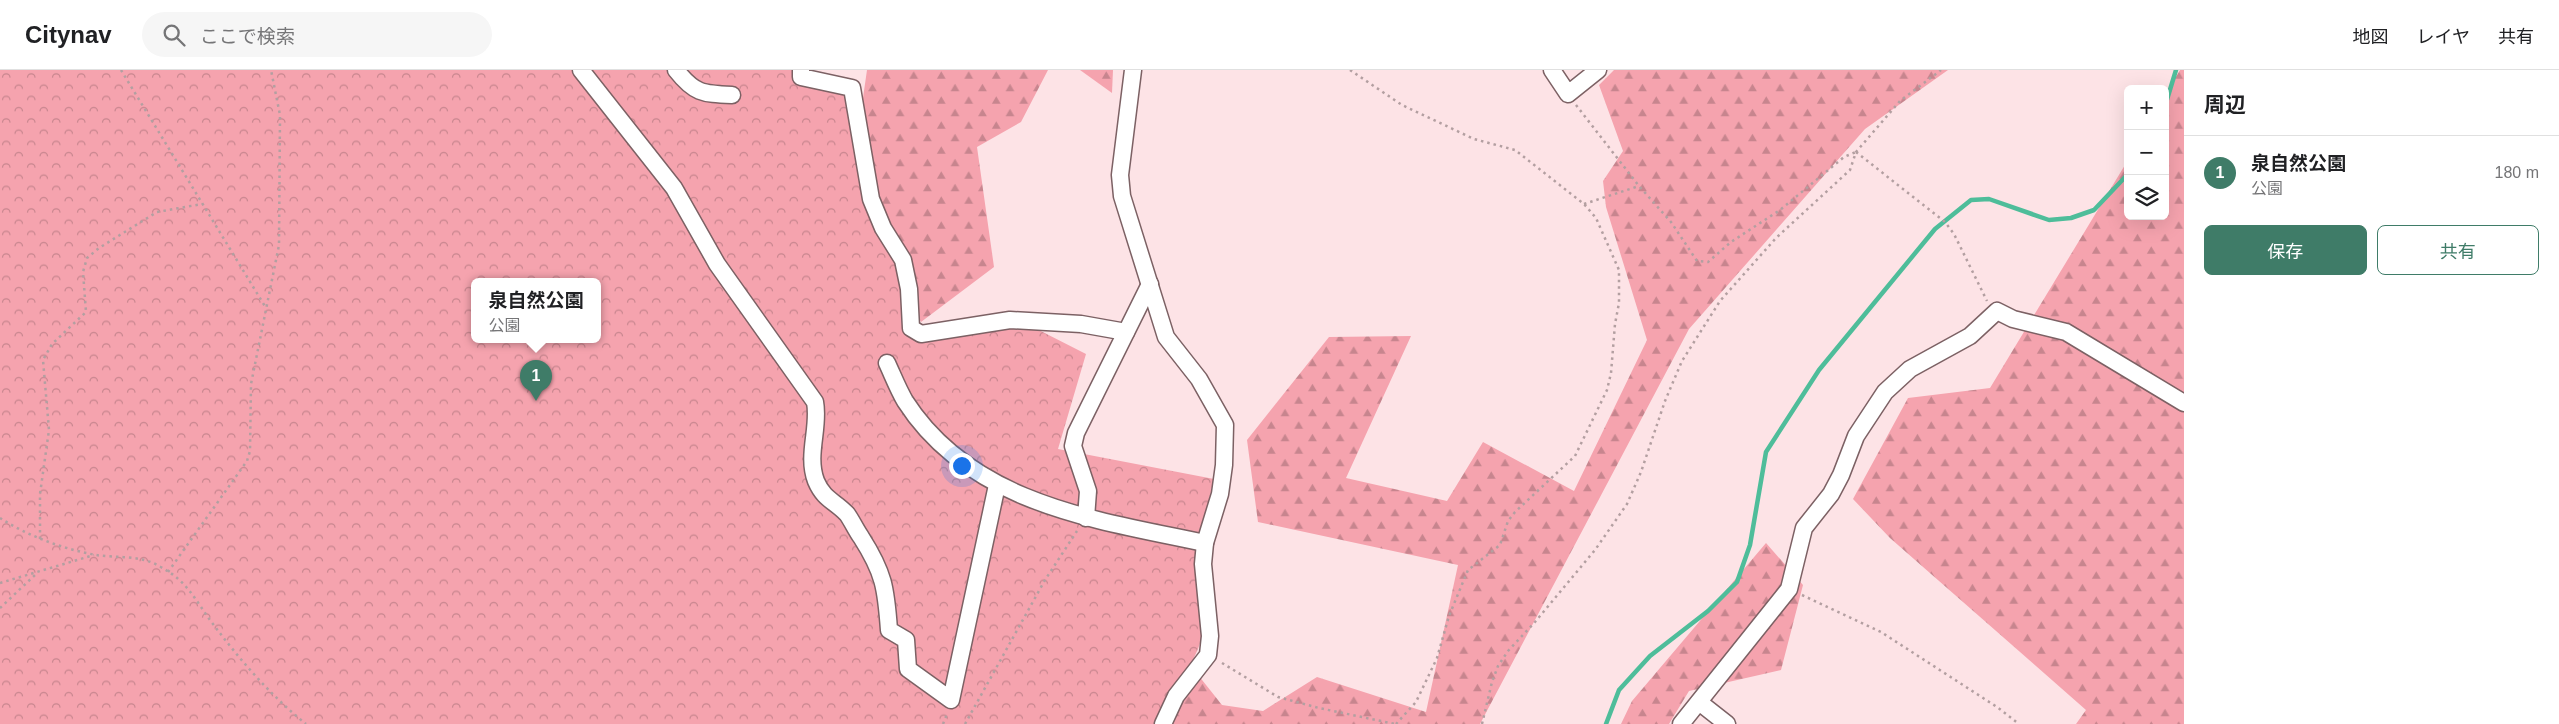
<!DOCTYPE html>
<html lang="ja">
<head>
<meta charset="utf-8">
<style>
	:root { --surface:#fff; --page:#f6f6f6; --text:#202124; --muted:#757577; --line:#e0e0e0; --accent:#3f7c68 }
	body { margin:0; font-family:Helvetica,"Noto Sans JP",sans-serif; background:var(--page); color:var(--text) }
	.controls { position:absolute; right:15px; top:15px; display:grid; overflow:hidden; border-radius:8px; box-shadow:0 5px 20px #0002 }
	.controls button { width:45px; height:45px; display:grid; place-items:center; padding:0; border:0; border-bottom:1px solid var(--line); background:var(--surface); color:var(--text); font:25px sans-serif }
	.you { position:absolute; left:961px; top:395px; width:18px; height:18px; margin:-12px; border:4px solid #fff; border-radius:50%; background:#1a73e8; box-shadow:0 0 0 8px #1a73e833 }
	.badge { display:grid; place-items:center; width:32px; height:32px; border-radius:50%; background:var(--accent); color:#fff; font-size:16px; font-weight:700 }
	.pin { position:absolute; translate:-50% -41px; filter:drop-shadow(0 1px 2px #0008) }
	.pin::after { content:''; position:absolute; top:26px; width:18px; height:15px; background:inherit; clip-path:polygon(0 0,100% 0,50% 100%) }
	.popup { position:absolute; left:471px; top:208px; width:130px; height:65px; box-sizing:border-box; display:grid; place-content:center; border-radius:8px; background:var(--surface); filter:drop-shadow(0 1px 4px #0005); font-size:16px; white-space:nowrap; color:var(--muted) }
	.popup b { font-size:19px; color:var(--text) }
	.popup::after { content:''; position:absolute; left:50%; top:100%; margin-left:-10px; border:10px solid transparent; border-top-color:var(--surface) }
	.list { margin:0; padding:0; list-style:none }
	h2 { display:flex; justify-content:space-between; align-items:center; height:65px; margin:0; padding:0 20px; font-size:21px }
	h2 small { font-size:16px; font-weight:400; color:var(--muted) }
	.list li { display:grid; grid-template-columns:32px 1fr auto; gap:15px; align-items:center; box-sizing:border-box; height:75px; padding:0 20px; border-top:1px solid var(--line) }
	.list b { display:block; font-size:19px; white-space:nowrap }
	.list p { margin:0; font-size:16px; white-space:nowrap; color:var(--muted) }
	.list em { font-size:16px; font-style:normal; color:var(--muted) }
	.actions { display:flex; gap:10px; padding:15px 20px }
	.actions a { flex:1; padding:11px 0; border:1px solid var(--accent); border-radius:8px; text-align:center; font-size:18px; color:var(--accent) }
	.actions .main { background:var(--accent); color:#fff }
	.icon { flex:none; width:28px; height:28px; fill:none; stroke:currentColor; stroke-width:2; stroke-linecap:round; stroke-linejoin:round }
	.map { position:relative; flex:none; width:2184px; height:654px; overflow:hidden }
	header { display:flex; align-items:center; gap:30px; box-sizing:border-box; height:70px; padding:0 25px; background:var(--surface); border-bottom:1px solid var(--line) }
	header strong { font-size:24px }
	nav { display:flex; gap:28px; margin-inline-start:auto; font-size:18px }
	.search { width:350px; height:45px; background:var(--page); display:flex; align-items:center; gap:12px; box-sizing:border-box; padding:0 18px; border-radius:28px; color:var(--muted); font-size:19px }
	main { display:flex }
	aside { flex:1; background:var(--surface) }
	.map>svg:first-child { display:block }
</style>
</head>
<body>
<header>
<strong>Citynav</strong>
<div class="search"><svg class="icon" aria-label="search" viewBox="0 0 24 24"><circle cx="10" cy="10" r="6"/><path d="M15 15l6 6"/></svg>ここで検索</div>
<nav><a>地図</a><a>レイヤ</a><a>共有</a></nav>
</header>
<main>
<div class="map">
<svg width="2184" height="654" viewBox="0 0 2184 654">
	<defs>
		<pattern id="forest-firs" width="22" height="20" patternUnits="userSpaceOnUse" patternTransform="scale(1.25)"><rect width="22" height="20" fill="#f5a3ae"/><path d="M5 1l3.5 6h-7zM16 11l3.5 6h-7z" fill="#c7858e"/></pattern>
		<pattern id="park-crowns" width="20" height="18" patternUnits="userSpaceOnUse" patternTransform="scale(1.25)"><rect width="20" height="18" fill="#f5a3ae"/><path d="M2 6a3 3 0 1 1 6 0M12 15a3 3 0 1 1 6 0" fill="none" stroke="#c7858e"/></pattern>
	</defs>
	<rect width="100%" height="100%" fill="#fde3e6"/>
	<g fill="url(#forest-firs)" fill-rule="evenodd">
		<path d="M0 0H464L1163 561 1222 635 1263 641 1317 607 1426 642 1458 495 1258 452 1247 370 1329 267 1411 266 1346 408 1447 431 1483 372 1574 421 1647 270 1606 137 1603 111 1623 81 1599 15 1614 0H1948L1865 59 1689 259 1480 654H0ZM475 212H597V270H475Z"/>
		<polygon points="867,0 1048,0 1021,52 977,77 994,197 921,252 851,111"/>
		<polygon points="1080,0 1113,0 1112,23"/>
		<polygon points="2180,0 2184,0 2184,654 2076,654 2086,640 1890,468 1853,429 1908,328 1990,318 2128,90 2128,146 2165,146 2165,25"/>
		<polygon points="1766,473 1803,515 1781,600 1689,621 1669,654 1621,654 1632,631"/>
	</g>
	<path fill="url(#park-crowns)" fill-rule="evenodd" d="M0 0H798L848 21 864 114 896 184 908 257 1025 253 1086 284 1058 379 1214 409 1203 455 1202 567C1193 599 1170 624 1155 654H0ZM475 212H597V270H475Z"/>
	<g fill="none" stroke-linecap="round" stroke-linejoin="round">
		<g stroke="#4ebd9a" stroke-width="4.5">
			<polyline points="2165,36 2176,0"/>
			<polyline points="1606,654 1619,620 1650,586 1708,541 1737,512 1750,475 1766,382 1819,300 1935,159 1971,130 1989,129 2049,150 2071,148 2094,140 2128,104"/>
		</g>
		<g stroke="#7c6164" stroke-width="19">
			<g id="minor">
				<path d="M581 0 674 118 717 194 815 332C820 357 806 385 816 411 824 430 835 431 847 444 852 451 856 460 861 467 884 503 886 518 889 560L906 570 908 599 951 630 997 415"/>
				<path d="M676 0C694 23 702 24 732 25"/>
				<polyline points="801,0 801,7 852,18 871,129 883,158 903,190 909,219 911,258 921,264 1010,250 1081,254 1126,262"/>
				<polyline points="1133,0 1120,105 1122,126 1166,267 1199,309 1225,355 1224,395 1220,424 1205,473 1203,494 1210,566 1208,585 1176,626 1163,654"/>
				<polyline points="1552,0 1568,24 1598,0"/>
				<path d="M887 293C893 306 898 319 905 331 971 434 1096 450 1205 473"/>
				<polyline points="1086,448 1088,421 1073,376 1076,363 1150,214"/>
				<polyline points="1699,632 1727,654"/>
				<polyline points="1681,654 1789,519 1804,458 1831,424 1841,405 1856,366 1885,322 1910,299 1970,266 1997,241 2013,249 2066,262 2184,333"/>
			</g>
		</g>
		<g stroke="#b39fa1" stroke-width="2.5" stroke-dasharray="2.5 4" stroke-linecap="butt">
			<polyline points="121,0 266,238"/>
			<polyline points="1350,0 1402,35 1474,69 1515,80 1584,134 1596,148 1619,200 1619,233 1615,254 1611,303 1607,320 1575,386 1515,442 1508,451 1500,475 1468,500 1449,546 1437,588 1416,632 1396,654"/>
			<polyline points="1576,35 1639,116 1671,152 1697,191 1708,192 1731,172 1780,140 1844,87 1856,82"/>
			<polyline points="1856,82 1945,152 1954,164 1987,231"/>
			<polyline points="1584,134 1639,116"/>
			<path d="M0 448C28 466 63 479 96 485 116 488 141 485 159 496 189 512 194 529 213 554 240 590 271 626 306 654"/>
			<polyline points="40,469 40,424 49,360 43,290 52,274 86,242 83,202 87,188 99,178 157,142 202,134"/>
			<polyline points="168,502 247,391 250,381 251,314 279,175 280,45 271,0"/>
			<polyline points="0,513 94,485"/>
			<polyline points="1802,525 1881,562 1997,637 2019,654"/>
			<polyline points="0,538 35,505"/>
			<polyline points="1222,593 1278,627 1319,638 1395,654"/>
			<polyline points="943,654 947,644"/>
			<polyline points="965,654 1045,510 1077,461"/>
			<polyline points="1482,654 1492,612 1498,596 1508,581 1535,552 1595,480 1627,434 1641,402 1665,331 1682,291 1720,231 1776,168 1850,100 1856,82 1900,31 1941,0"/>
		</g>
		<use href="#minor" stroke="#fff" stroke-width="16"/>
	</g>
</svg>
<div class="controls">
<button>+</button>
<button>−</button>
<button><svg class="icon" aria-label="layers" viewBox="0 0 24 24"><path d="M12 4l9 5-9 5-9-5zM3 14l9 5 9-5"/></svg></button>
</div>
<div class="you"></div>
<div class="pin badge" style="left:536px;top:331px">1</div>
<div class="popup"><b>泉自然公園</b>公園</div>
</div>
<aside>
<h2>周辺<small></small></h2>
<ul class="list">
<li><span class="badge">1</span><div><b>泉自然公園</b><p>公園</p></div><em>180 m</em></li>
</ul>
<div class="actions"><a class="main">保存</a><a>共有</a></div>
</aside>
</main>
</body>
</html>
